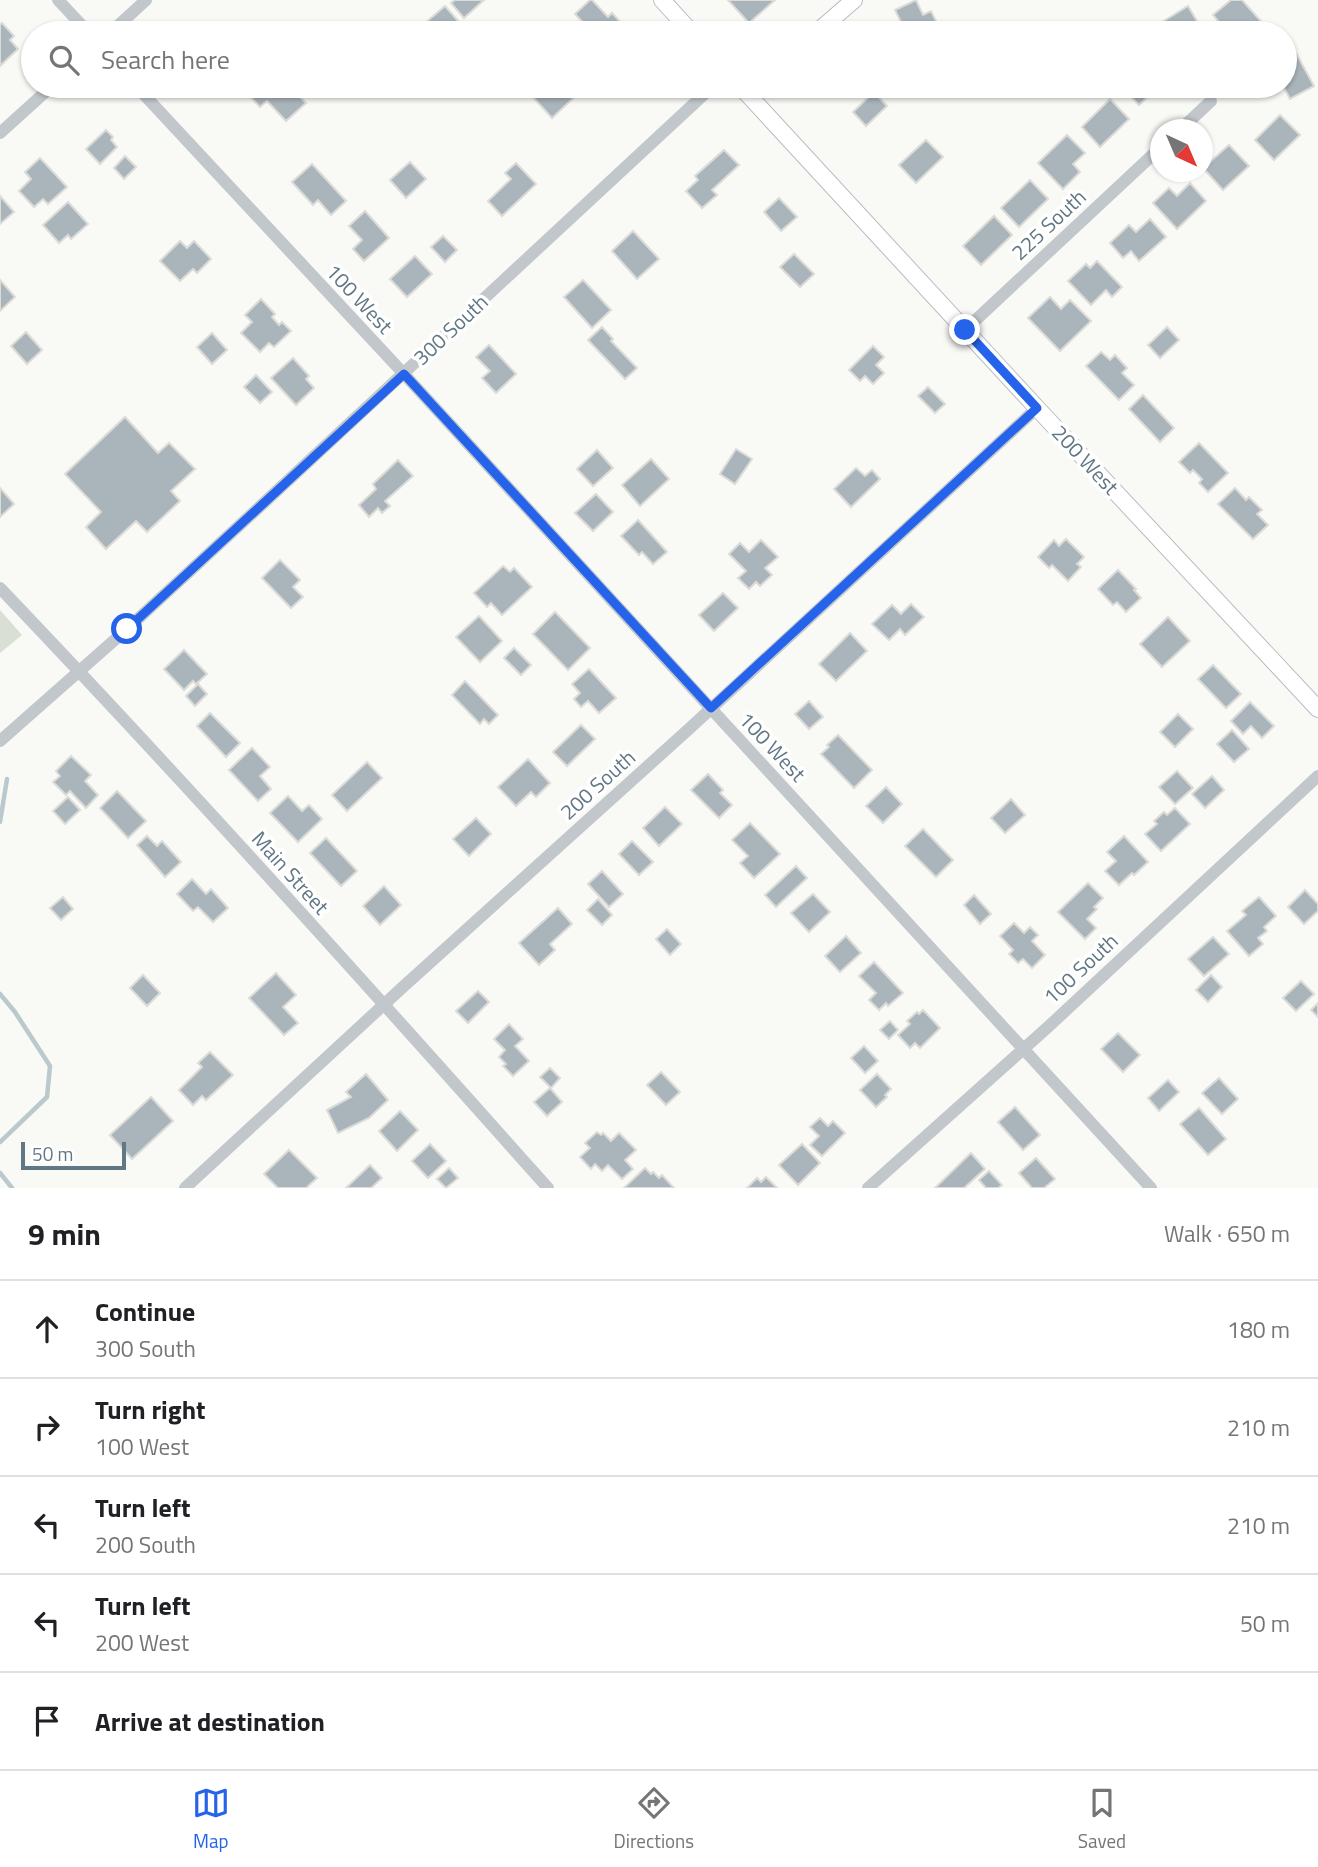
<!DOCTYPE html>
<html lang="en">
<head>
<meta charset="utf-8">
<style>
	:root { --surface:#fff; --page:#f2f2f2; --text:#202124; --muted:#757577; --line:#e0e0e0; --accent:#2563eb }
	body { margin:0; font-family:"Titillium Web",sans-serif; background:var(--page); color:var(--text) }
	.compass { position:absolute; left:1150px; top:119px; width:63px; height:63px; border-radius:50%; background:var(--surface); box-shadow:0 2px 5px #0004; rotate:136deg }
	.scale { position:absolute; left:21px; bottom:18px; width:105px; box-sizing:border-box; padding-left:7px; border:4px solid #617784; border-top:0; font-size:19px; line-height:24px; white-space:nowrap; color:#617784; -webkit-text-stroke:5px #fff; paint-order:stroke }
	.stop { position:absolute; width:21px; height:21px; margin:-16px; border:5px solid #2563eb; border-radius:50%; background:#fff }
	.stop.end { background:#2563eb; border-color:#fff; box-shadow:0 2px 7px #0008 }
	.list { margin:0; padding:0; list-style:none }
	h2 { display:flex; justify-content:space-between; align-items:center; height:91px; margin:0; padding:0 28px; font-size:30px }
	h2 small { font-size:23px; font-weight:400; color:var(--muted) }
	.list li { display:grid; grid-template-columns:46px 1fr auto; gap:21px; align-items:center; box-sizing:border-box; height:98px; padding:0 28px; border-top:2px solid var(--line) }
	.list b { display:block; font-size:26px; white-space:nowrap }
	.list p { margin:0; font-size:23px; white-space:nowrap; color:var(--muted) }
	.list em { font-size:23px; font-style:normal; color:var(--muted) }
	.icon { flex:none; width:38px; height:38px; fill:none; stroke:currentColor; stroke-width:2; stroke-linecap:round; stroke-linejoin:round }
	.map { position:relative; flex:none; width:1318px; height:1188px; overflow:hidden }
	.search { position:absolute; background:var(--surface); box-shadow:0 2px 5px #0004; left:21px; right:21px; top:21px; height:77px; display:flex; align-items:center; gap:18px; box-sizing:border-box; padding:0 24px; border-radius:38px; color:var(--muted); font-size:26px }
	.sheet { height:581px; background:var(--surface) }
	nav { display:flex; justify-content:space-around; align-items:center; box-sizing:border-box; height:98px; border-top:2px solid var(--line); background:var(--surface); font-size:19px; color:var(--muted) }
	nav a { display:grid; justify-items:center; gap:4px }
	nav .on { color:var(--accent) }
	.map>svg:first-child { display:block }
</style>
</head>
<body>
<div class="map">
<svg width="1318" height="1188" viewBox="0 0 1318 1188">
	<rect width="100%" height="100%" fill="#f9f9f6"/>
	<polygon fill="#d9dfd5" points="0,610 22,635 0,653"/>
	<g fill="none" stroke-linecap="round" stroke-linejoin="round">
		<g stroke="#bac9cc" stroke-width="4.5">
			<polyline points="0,822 7,779"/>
			<polyline points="0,994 15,1012 50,1066 47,1097 0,1142"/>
			<polyline points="0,1173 12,1188"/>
		</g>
	</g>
	<g fill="#aab5bb" stroke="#dbdbd8" stroke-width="2">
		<polygon points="455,0 484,0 464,18 451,3"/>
		<polygon points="590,0 592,0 608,17 612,13 624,26 616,33 593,33 575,14"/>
		<polygon points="728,0 775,0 749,23"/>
		<polygon points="916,0 923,15 931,11 942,33 882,33 902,24 895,10"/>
		<polygon points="1231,0 1242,0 1266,27 1258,33 1243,33 1236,25 1228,33 1213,15"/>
		<polygon points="445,6 459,22 447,33 420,33 417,30"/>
		<polygon points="1188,6 1204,33 1165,33 1159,24"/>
		<polygon points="2,23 14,36 10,40 18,49 0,66 0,25"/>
		<polygon points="1291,44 1314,86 1290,99 1283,86 1285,86 1285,47"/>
		<polygon points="253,86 289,86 306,103 286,121 267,101 260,107 246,92"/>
		<polygon points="543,86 578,86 582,90 552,118 532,96"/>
		<polygon points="1121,86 1151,86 1148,89 1152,93 1139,105"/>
		<polygon points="874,92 887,106 866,126 853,112"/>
		<polygon points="1110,99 1129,119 1100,147 1082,127"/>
		<polygon points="1280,115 1300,135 1274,160 1255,140"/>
		<polygon points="106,130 113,137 111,140 117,147 100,164 86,149"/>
		<polygon points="1067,135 1085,153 1073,164 1080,172 1063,189 1038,163"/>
		<polygon points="926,140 943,157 916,183 899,165"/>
		<polygon points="1229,145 1249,166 1223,190 1203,168"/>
		<polygon points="724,150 739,165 712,190 717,195 702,208 686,191 698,180 695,176"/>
		<polygon points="125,156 136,167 124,179 114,168"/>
		<polygon points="40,158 67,187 48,204 43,199 34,207 19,191 31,179 25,172"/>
		<polygon points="410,162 426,179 406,198 390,180"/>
		<polygon points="516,163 536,184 502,216 488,201 511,179 505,173"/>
		<polygon points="312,164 346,201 331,215 318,200 313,205 292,182"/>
		<polygon points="1030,180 1048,199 1019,227 1001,208"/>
		<polygon points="1190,183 1206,201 1177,229 1153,203 1169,188 1177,196"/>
		<polygon points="0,196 14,212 0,224"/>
		<polygon points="779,198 797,217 781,231 764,212"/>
		<polygon points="68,202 88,224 71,239 68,235 59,243 43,225"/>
		<polygon points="365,211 389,238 364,261 353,249 362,240 349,226"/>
		<polygon points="994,216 1012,235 981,265 963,246"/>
		<polygon points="1150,219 1166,237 1139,261 1131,251 1123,258 1110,243 1129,225 1136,232"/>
		<polygon points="633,231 659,259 637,279 612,251"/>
		<polygon points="443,236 457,250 445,262 431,247"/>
		<polygon points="180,241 187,248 194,241 211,259 197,273 193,269 180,281 160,261"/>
		<polygon points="794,254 814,274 800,287 780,267"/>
		<polygon points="415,256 432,274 407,297 390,279"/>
		<polygon points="1097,261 1122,287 1112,297 1106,290 1091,305 1068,281 1086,264 1090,268"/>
		<polygon points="0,280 15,297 0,311"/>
		<polygon points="583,280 611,310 592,328 564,297"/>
		<polygon points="1050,297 1061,309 1070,300 1091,321 1060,351 1028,318"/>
		<polygon points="261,299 275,314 272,317 279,325 282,322 291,331 274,347 269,343 260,352 241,333 252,322 245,315"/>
		<polygon points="602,327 613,339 611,341 637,368 625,379 588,340"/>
		<polygon points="1167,327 1179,340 1160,358 1148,345"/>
		<polygon points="26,332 42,350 27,364 11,346"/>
		<polygon points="212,333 227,350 212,364 197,347"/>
		<polygon points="489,345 516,374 496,393 482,378 490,371 476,357"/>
		<polygon points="873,346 884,357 876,365 884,373 873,384 865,376 860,381 849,370"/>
		<polygon points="1101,352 1110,360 1115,355 1127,368 1122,373 1134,385 1119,400 1086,366"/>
		<polygon points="293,358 309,376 306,379 314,388 296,405 271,378"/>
		<polygon points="256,375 272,392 260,403 244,387"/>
		<polygon points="928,387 945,404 935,413 918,396"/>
		<polygon points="1143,395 1174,428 1160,442 1129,409"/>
		<polygon points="125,417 158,453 169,443 195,469 171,491 180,501 147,532 136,521 106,549 86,527 101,512 65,474"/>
		<polygon points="1199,443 1228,473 1208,492 1199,483 1202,479 1193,470 1190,473 1179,462"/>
		<polygon points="736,449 752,459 735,484 720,474"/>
		<polygon points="597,450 613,468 593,486 577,469"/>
		<polygon points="651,459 669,479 640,506 622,485"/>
		<polygon points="398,460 413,476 385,501 390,506 382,513 378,508 369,517 359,505 376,489 373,484"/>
		<polygon points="856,468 865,476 872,470 880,479 851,507 834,489"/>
		<polygon points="0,488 14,504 0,517"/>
		<polygon points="1235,488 1246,500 1249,497 1262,510 1257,514 1268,525 1253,539 1218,504"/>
		<polygon points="596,494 613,512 593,531 575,513"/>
		<polygon points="638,520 667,552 653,564 642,552 639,555 621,536"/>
		<polygon points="1066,539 1084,557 1077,564 1081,567 1068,581 1052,565 1049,568 1038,557 1054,540 1059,546"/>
		<polygon points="761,540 778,557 765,568 772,575 760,586 756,582 749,589 738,578 746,571 729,554 740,543 749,552"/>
		<polygon points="280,560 300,580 293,587 303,597 291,608 262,578"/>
		<polygon points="503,566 510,572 514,568 532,587 502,615 491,603 487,607 474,593"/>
		<polygon points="1118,570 1136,589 1134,590 1141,598 1126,612 1117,602 1113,605 1098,589"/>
		<polygon points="723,593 738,608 714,631 699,615"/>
		<polygon points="911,604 924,617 905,635 900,629 889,640 872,624 892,605 901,614"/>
		<polygon points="555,612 590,648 568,670 533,634"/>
		<polygon points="479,616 502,641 480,662 456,637"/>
		<polygon points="1168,617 1190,641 1162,667 1140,644"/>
		<polygon points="850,633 867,651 836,681 819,664"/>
		<polygon points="514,648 531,665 521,675 504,658"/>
		<polygon points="184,650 207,674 196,684 193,681 184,690 164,669"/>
		<polygon points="1213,665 1241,694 1226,708 1198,679"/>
		<polygon points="589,669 616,698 599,713 588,701 581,707 574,699 580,693 572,684"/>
		<polygon points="465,681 498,715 489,724 484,719 480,724 452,695"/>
		<polygon points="198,684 207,694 195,706 186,696"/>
		<polygon points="809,701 823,717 809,729 795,714"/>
		<polygon points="1250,702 1274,726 1262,738 1251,726 1243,734 1231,721"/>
		<polygon points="210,713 240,743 226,757 197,726"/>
		<polygon points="1178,714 1193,729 1175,747 1160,732"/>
		<polygon points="581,725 595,739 567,766 553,752"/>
		<polygon points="1232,730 1249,749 1234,762 1217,744"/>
		<polygon points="838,735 872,770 854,788 821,754 829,747 827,745"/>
		<polygon points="252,748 270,767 260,776 271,789 258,801 229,770"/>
		<polygon points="71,756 91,775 85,781 98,795 86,808 70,791 66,795 53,782 60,776 56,771"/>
		<polygon points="528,759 550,783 536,797 531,792 516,806 498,787"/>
		<polygon points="367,762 382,778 347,811 332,795"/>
		<polygon points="1177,771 1193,788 1175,804 1159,787"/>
		<polygon points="708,774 723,790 720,793 732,805 719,818 691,790"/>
		<polygon points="1212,776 1224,790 1205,808 1192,794"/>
		<polygon points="886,787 902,804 883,823 866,806"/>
		<polygon points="117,791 146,821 128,838 100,808"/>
		<polygon points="288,796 302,811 309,805 322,819 298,842 270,813"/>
		<polygon points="68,797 80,810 65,824 53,811"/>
		<polygon points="1011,799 1025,815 1005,833 991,818"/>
		<polygon points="665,807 682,824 659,846 643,828"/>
		<polygon points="1175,808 1190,824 1161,851 1145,834 1157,824 1154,821 1164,812 1167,815"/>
		<polygon points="476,818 491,834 469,856 453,839"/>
		<polygon points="750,823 780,854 754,878 740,863 748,856 732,840"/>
		<polygon points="923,829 953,860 936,877 905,846"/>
		<polygon points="147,836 157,846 162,841 181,862 165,877 137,845"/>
		<polygon points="1124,836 1148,862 1134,875 1132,873 1119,885 1105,871 1116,861 1107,852"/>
		<polygon points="326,838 357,871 341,886 310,853"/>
		<polygon points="632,841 653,862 639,875 619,854"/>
		<polygon points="796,866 807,878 776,907 765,895"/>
		<polygon points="602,871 623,894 609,907 588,884"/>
		<polygon points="192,879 206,894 211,889 228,908 213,922 198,907 193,911 177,894"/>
		<polygon points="1088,883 1103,898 1094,907 1097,909 1087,919 1096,928 1085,939 1058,912"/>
		<polygon points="384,886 401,905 380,925 363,906"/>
		<polygon points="1305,890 1318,904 1318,911 1304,924 1288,907"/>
		<polygon points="813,894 830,912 809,932 791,913"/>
		<polygon points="974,895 991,914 980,924 964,905"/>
		<polygon points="63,897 73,909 61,920 50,908"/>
		<polygon points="1259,897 1276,916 1264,927 1267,931 1258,938 1263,944 1249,956 1227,931 1246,915 1242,911"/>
		<polygon points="598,899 612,915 602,925 587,910"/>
		<polygon points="558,908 572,924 550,944 555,950 539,965 519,943"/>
		<polygon points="1014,923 1024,933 1030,927 1038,935 1032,941 1045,955 1032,968 1023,959 1018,963 1009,954 1013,950 1000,936"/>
		<polygon points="667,929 681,944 670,955 656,939"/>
		<polygon points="846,936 861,953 840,972 825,956"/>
		<polygon points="1213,937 1229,954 1204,976 1188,959"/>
		<polygon points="874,962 903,993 888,1006 886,1003 879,1010 869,1000 876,993 859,976"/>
		<polygon points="276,973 296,995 283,1007 298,1023 284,1035 249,998"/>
		<polygon points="143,975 160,993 147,1006 130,988"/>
		<polygon points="1211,975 1222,987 1208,1002 1196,990"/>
		<polygon points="1301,981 1314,994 1296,1011 1283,998"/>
		<polygon points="478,991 489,1002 468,1023 456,1011"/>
		<polygon points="1318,1003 1318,1017 1311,1010"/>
		<polygon points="923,1010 940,1028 920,1048 915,1043 910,1048 898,1035 910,1024 907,1021 917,1012 919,1014"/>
		<polygon points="890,1021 898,1030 889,1039 880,1030"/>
		<polygon points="509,1024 523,1039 515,1046 529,1061 513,1076 503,1066 506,1064 499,1057 505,1050 494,1039"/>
		<polygon points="1118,1033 1140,1055 1123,1072 1101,1049"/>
		<polygon points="864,1046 878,1061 865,1073 851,1058"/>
		<polygon points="210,1052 233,1075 206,1100 202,1096 193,1105 179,1090 202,1067 198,1063"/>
		<polygon points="550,1068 560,1078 551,1088 540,1077"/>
		<polygon points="661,1072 680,1092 666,1105 647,1085"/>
		<polygon points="366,1074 388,1100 369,1118 338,1133 327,1110 351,1097 346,1092"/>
		<polygon points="877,1074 891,1089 885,1095 887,1097 876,1107 860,1090"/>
		<polygon points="1219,1078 1238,1099 1222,1114 1202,1093"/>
		<polygon points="1168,1080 1179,1092 1159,1111 1148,1098"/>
		<polygon points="550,1088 562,1102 547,1116 534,1102"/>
		<polygon points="151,1097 173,1121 132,1159 110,1135"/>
		<polygon points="1015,1107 1040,1135 1023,1150 998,1122"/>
		<polygon points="1199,1108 1226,1139 1208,1155 1180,1124"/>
		<polygon points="400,1111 418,1130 397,1151 379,1131"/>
		<polygon points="820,1118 828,1126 833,1121 845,1133 822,1156 810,1145 819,1136 810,1127"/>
		<polygon points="597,1132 601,1135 603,1133 611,1141 619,1133 636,1150 625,1160 633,1169 622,1179 608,1165 602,1171 595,1164 591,1169 580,1157 590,1148 585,1143"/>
		<polygon points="430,1144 446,1161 428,1178 412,1161"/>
		<polygon points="802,1144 820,1163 798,1185 779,1165"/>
		<polygon points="289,1150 317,1178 306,1188 278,1188 264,1174"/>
		<polygon points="971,1153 985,1169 964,1188 935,1188"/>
		<polygon points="1036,1158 1055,1179 1044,1188 1032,1188 1019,1173"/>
		<polygon points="370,1165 382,1178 371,1188 346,1188"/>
		<polygon points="449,1168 458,1178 446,1188 437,1179"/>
		<polygon points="645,1168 651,1174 653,1172 659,1178 662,1175 674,1188 624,1188"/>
		<polygon points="989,1171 1002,1185 998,1188 986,1188 979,1180"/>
		<polygon points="766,1177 777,1188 747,1188 757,1178 761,1182"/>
	</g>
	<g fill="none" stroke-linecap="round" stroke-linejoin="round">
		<g stroke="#b6bdc2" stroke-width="18">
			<g id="secondary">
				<polyline points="662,0 692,33"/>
				<polyline points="816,33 854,0"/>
				<polyline points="740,86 1037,408 1318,709"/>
			</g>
		</g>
		<g stroke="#c2c7cb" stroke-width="12">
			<polyline points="58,0 89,33"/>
			<polyline points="110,33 146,0"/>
			<polyline points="136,86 404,374 1151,1188"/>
			<polyline points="1180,130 1211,101"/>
			<polyline points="0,133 52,86"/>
			<polyline points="965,330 1160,148"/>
			<path d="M0 588C187 784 368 986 548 1188"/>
			<polyline points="0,741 127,629 267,500 713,86"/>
			<polyline points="185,1188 404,986 690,728 1037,408"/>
			<polyline points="868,1188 1048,1027 1318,776"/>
		</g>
		<use href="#secondary" stroke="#fff" stroke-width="16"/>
	</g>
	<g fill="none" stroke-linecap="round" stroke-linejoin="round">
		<polyline stroke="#2563eb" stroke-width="9" points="127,629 404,374 711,708 1037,408 965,330"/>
	</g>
	<g text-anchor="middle" stroke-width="7" stroke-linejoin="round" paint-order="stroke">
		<g font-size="21" fill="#617784" stroke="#fff">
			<text transform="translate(1049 225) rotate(-43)" y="7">225 South</text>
			<text transform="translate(359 299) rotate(47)" y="7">100 West</text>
			<text transform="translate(451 330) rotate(-43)" y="7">300 South</text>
			<text transform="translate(1085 460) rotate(47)" y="7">200 West</text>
			<text transform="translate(772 747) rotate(47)" y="7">100 West</text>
			<text transform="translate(598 785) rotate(-42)" y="7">200 South</text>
			<text transform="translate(290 873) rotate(48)" y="7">Main Street</text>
			<text transform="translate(1081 969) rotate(-43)" y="7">100 South</text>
		</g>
	</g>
</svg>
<svg class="compass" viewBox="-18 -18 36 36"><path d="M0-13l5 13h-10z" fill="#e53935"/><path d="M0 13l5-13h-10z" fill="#757577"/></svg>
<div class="scale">50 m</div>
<div class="stop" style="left:127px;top:629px"></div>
<div class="stop end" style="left:965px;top:330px"></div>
<div class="search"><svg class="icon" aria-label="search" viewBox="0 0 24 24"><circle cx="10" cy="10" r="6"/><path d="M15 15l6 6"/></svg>Search here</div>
</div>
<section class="sheet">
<h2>9 min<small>Walk · 650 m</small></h2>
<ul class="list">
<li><svg class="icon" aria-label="ahead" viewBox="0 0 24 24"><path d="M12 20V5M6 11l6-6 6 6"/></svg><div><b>Continue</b><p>300 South</p></div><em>180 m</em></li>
<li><svg class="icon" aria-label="right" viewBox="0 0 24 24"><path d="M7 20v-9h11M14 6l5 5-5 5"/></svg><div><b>Turn right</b><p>100 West</p></div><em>210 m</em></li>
<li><svg class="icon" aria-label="left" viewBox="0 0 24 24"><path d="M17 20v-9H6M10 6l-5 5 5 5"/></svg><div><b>Turn left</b><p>200 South</p></div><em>210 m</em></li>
<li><svg class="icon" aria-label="left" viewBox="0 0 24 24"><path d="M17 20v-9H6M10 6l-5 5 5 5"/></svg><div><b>Turn left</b><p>200 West</p></div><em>50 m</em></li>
<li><svg class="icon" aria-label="arrive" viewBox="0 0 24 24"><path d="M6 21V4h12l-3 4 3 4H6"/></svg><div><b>Arrive at destination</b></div></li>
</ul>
</section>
<nav>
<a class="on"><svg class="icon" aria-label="map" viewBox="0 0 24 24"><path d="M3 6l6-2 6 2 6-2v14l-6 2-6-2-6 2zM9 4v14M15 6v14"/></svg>Map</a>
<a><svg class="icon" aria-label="directions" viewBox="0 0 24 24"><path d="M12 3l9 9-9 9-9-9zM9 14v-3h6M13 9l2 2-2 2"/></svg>Directions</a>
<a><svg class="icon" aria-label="saved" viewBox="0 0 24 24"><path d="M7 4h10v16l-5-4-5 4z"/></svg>Saved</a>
</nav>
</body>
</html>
